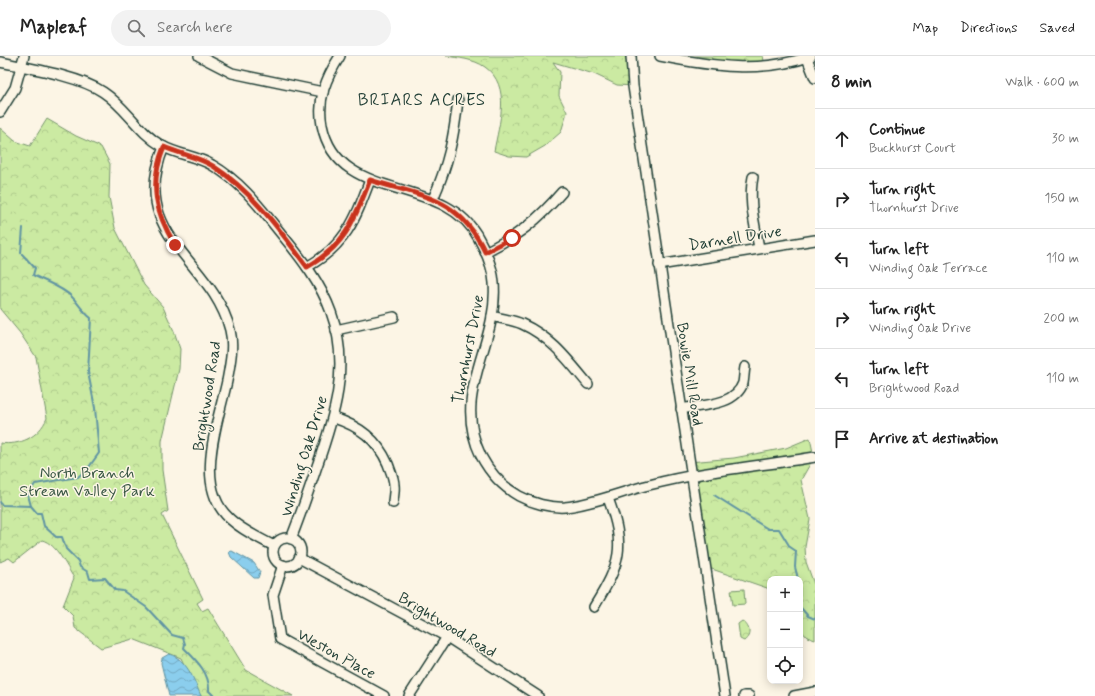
<!DOCTYPE html>
<html lang="en">
<head>
<meta charset="utf-8">
<style>
	:root { --surface:#fff; --page:#f2f2f2; --text:#222; --muted:#767676; --line:#e0e0e0 }
	body { margin:0; font-family:Mynerve,sans-serif; background:var(--page); color:var(--text) }
	.controls { position:absolute; right:12px; bottom:12px; display:grid; overflow:hidden; border-radius:8px; box-shadow:0 2px 10px #0003 }
	.controls button { width:36px; height:36px; display:grid; place-items:center; padding:0; border:0; border-bottom:1px solid var(--line); background:var(--surface); color:var(--text); font:20px sans-serif }
	.stop { position:absolute; width:12px; height:12px; margin:-9px; border:3px solid #c8321e; border-radius:50%; background:#fff }
	.stop.end { background:#c8321e; border-color:#fff; box-shadow:0 1px 4px #0008 }
	.list { margin:0; padding:0; list-style:none }
	h2 { display:flex; justify-content:space-between; align-items:center; height:52px; margin:0; padding:0 16px; font-size:17px }
	h2 small { font-size:13px; font-weight:400; color:var(--muted) }
	.list li { display:grid; grid-template-columns:26px 1fr auto; gap:12px; align-items:center; box-sizing:border-box; height:60px; padding:0 16px; border-top:1px solid var(--line) }
	.list b { display:block; font-size:15px; white-space:nowrap }
	.list p { margin:0; font-size:13px; white-space:nowrap; color:var(--muted) }
	.list em { font-size:13px; font-style:normal; color:var(--muted) }
	.icon { flex:none; width:22px; height:22px; fill:none; stroke:currentColor; stroke-width:2; stroke-linecap:round; stroke-linejoin:round }
	.map { position:relative; flex:none; width:815px; height:640px; overflow:hidden }
	header { display:flex; align-items:center; gap:24px; box-sizing:border-box; height:56px; padding:0 20px; background:var(--surface); border-bottom:1px solid var(--line) }
	header strong { font-size:19px }
	nav { display:flex; gap:22px; margin-inline-start:auto; font-size:14px }
	.search { width:280px; height:36px; background:var(--page); display:flex; align-items:center; gap:10px; box-sizing:border-box; padding:0 14px; border-radius:22px; color:var(--muted); font-size:15px }
	main { display:flex }
	aside { flex:1; background:var(--surface) }
	.map>svg:first-child { display:block }
</style>
</head>
<body>
<header>
<strong>Mapleaf</strong>
<div class="search"><svg class="icon" aria-label="search" viewBox="0 0 24 24"><circle cx="10" cy="10" r="6"/><path d="M15 15l6 6"/></svg>Search here</div>
<nav><a>Map</a><a>Directions</a><a>Saved</a></nav>
</header>
<main>
<div class="map">
<svg width="815" height="640" viewBox="0 0 815 640">
	<defs>
		<pattern id="forest-crowns" width="20" height="18" patternUnits="userSpaceOnUse"><rect width="20" height="18" fill="#cbeaa2"/><path d="M2 6a3 3 0 1 1 6 0M12 15a3 3 0 1 1 6 0" fill="none" stroke="#aeca8c"/></pattern>
		<pattern id="water-waves" width="16" height="10" patternUnits="userSpaceOnUse"><rect width="16" height="10" fill="#8bceed"/><path d="M0 5q4-4 8 0t8 0" fill="none" stroke="#71a8c1"/></pattern>
	</defs>
	<rect width="100%" height="100%" fill="#fcf5e5"/>
	<filter id="ink" filterUnits="userSpaceOnUse"><feTurbulence type="fractalNoise" baseFrequency=".025" numOctaves="2"/><feDisplacementMap in="SourceGraphic" scale="8" xChannelSelector="R" yChannelSelector="G"/><feConvolveMatrix kernelMatrix="1 2 1 2 8 2 1 2 1" color-interpolation-filters="sRGB"/></filter>
	<g filter="url(#ink)">
		<g fill="url(#forest-crowns)" stroke="#75946b">
			<path d="M446 0H631L633 30 617 29 594 18 553 6 560 16 559 40 567 56 561 76 545 90 526 101 509 100 494 95C499 68 512 30 485 11 474 3 458 2 446 0Z"/>
			<polygon points="660,0 763,0 765,10"/>
			<path d="M47 63 76 80 101 91 110 108 109 141 115 172 144 229 163 251 174 275 180 293 179 313 162 385V414L168 455 162 459 203 543 197 547 202 555 208 552 246 614 293 640H199L181 602 133 583 101 592 75 572 73 560 63 550 74 522C66 510 57 488 42 484L14 506 9 502 0 506V387C20 390 39 381 47 362L36 301 20 277 0 253V72L15 85 30 90Z"/>
			<polygon points="810,382 814,401 801,424 810,463 805,491 806,506 815,531 815,584 807,581 800,573 800,523 770,523 770,535 767,532 706,511 689,406 734,402 786,392"/>
			<path d="M742 565C750 570 752 579 744 585L740 583 738 568Z"/>
		</g>
		<polygon fill="#cbeaa2" stroke="#75946b" points="744,533 745,548 733,549 731,534"/>
		<g fill="url(#water-waves)" stroke="#6094a3">
			<polygon points="232,495 254,507 260,516 258,522 254,522 231,501 229,496"/>
			<path d="M169 598C187 603 194 624 201 640H169L161 607 162 602Z"/>
		</g>
		<g fill="none" stroke-linecap="round" stroke-linejoin="round">
			<g stroke="#6094a3" stroke-width="2">
				<path d="M23 172 21 197 35 212 33 219C46 226 62 231 72 241 79 248 83 256 91 262L88 316 95 352 99 397 89 411 78 421 35 428 28 439 31 450 37 457H41L44 470 56 481H62L66 493 78 505 80 511 88 516 90 523 105 522 115 534 123 535 146 551 172 579 183 582 185 588 184 592C196 604 210 617 209 635L214 640"/>
				<polyline points="714,439 768,473 779,473 790,491 796,495 795,511 798,523"/>
				<polyline points="0,446 2,449 31,450"/>
				<polyline points="800,551 808,560 815,563"/>
			</g>
			<g stroke="#1f3d34" stroke-width="12">
				<g id="minor">
					<polyline points="199,0 232,17 323,36"/>
					<path d="M340 0C326 22 317 43 322 69 338 150 444 116 479 183 486 196 493 211 494 227 499 289 450 336 481 400 490 417 503 431 519 440 532 447 550 452 565 451 594 448 620 436 649 429 703 415 760 410 815 401"/>
					<polyline points="631,0 633,30 725,640"/>
					<path d="M660 0C711 10 761 18 811 0"/>
					<polyline points="807,2 815,22"/>
					<path d="M0 6C29 12 79 20 103 36 126 51 138 76 162 90 178 99 197 100 212 109 242 126 262 154 283 180 302 203 321 228 331 256 351 310 334 362 316 413 308 437 300 460 291 483"/>
					<polyline points="0,56 15,32 24,0"/>
					<path d="M164 91C127 180 212 203 230 274 234 290 230 309 227 325 218 367 193 430 230 463 243 475 259 482 274 490"/>
					<path d="M753 121C748 145 755 169 759 192"/>
					<path d="M433 143C448 109 454 81 458 44"/>
					<path d="M485 196C519 179 537 165 562 136"/>
					<polyline points="659,209 815,184"/>
					<path d="M307 211C346 189 355 164 370 124"/>
					<path d="M492 260C502 263 513 264 522 268 551 281 568 304 588 328"/>
					<polyline points="336,274 394,261"/>
					<path d="M681 353C702 349 735 350 743 327 744 322 744 316 745 311"/>
					<path d="M334 362C359 370 377 383 388 408 390 414 394 422 394 429 395 435 393 441 393 447"/>
					<circle cx="287" cy="496" r="14"/>
					<polyline points="299,502 447,581 538,640"/>
					<polyline points="283,509 273,539 280,583 384,640"/>
					<path d="M594 551C621 507 626 491 608 442"/>
					<polyline points="409,640 447,581"/>
					<polyline points="744,640 749,640"/>
					<polyline points="794,640 815,636"/>
				</g>
			</g>
			<use href="#minor" stroke="#fcf5e5" stroke-width="9"/>
		</g>
	</g>
	<g fill="none" stroke-linecap="round" stroke-linejoin="round" filter="url(#ink)">
		<path stroke="#c8321e" stroke-width="5" d="M175 189C155 156 149 128 164 91 180 98 199 101 213 110 252 135 280 174 307 211 346 189 354 164 370 124 423 141 458 140 485 196L512 182"/>
	</g>
	<g text-anchor="middle" stroke-width="3" stroke-linejoin="round" paint-order="stroke">
		<g font-size="16" fill="#1f3d34" stroke="#fcf5e5">
			<text transform="translate(735 181) rotate(-9)" y="6">Darnell Drive</text>
			<text transform="translate(467 293) rotate(-79)" y="6">Thornhurst Drive</text>
			<text transform="translate(691 318) rotate(81)" y="6">Bowie Mill Road</text>
			<text transform="translate(206 340) rotate(-81)" y="6">Brightwood Road</text>
			<text transform="translate(303 400) rotate(-73)" y="6">Winding Oak Drive</text>
			<text transform="translate(448 568) rotate(31)" y="6">Brightwood Road</text>
			<text transform="translate(337 597) rotate(29)" y="6">Weston Place</text>
		</g>
		<g font-size="16" fill="#395744" stroke="#fcf5e5">
			<text x="87" y="422">North Branch<tspan x="87" dy="18">Stream Valley Park</tspan></text>
		</g>
		<g font-size="17" letter-spacing="1" fill="#1f3d34" stroke="#fcf5e5">
			<text x="422" y="49">BRIARS ACRES</text>
		</g>
	</g>
</svg>
<div class="controls">
<button>+</button>
<button>−</button>
<button><svg class="icon" aria-label="locate" viewBox="0 0 24 24"><circle cx="12" cy="12" r="6"/><path d="M12 2v4M12 18v4M2 12h4M18 12h4"/></svg></button>
</div>
<div class="stop" style="left:512px;top:182px"></div>
<div class="stop end" style="left:175px;top:189px"></div>
</div>
<aside>
<h2>8 min<small>Walk · 600 m</small></h2>
<ul class="list">
<li><svg class="icon" aria-label="ahead" viewBox="0 0 24 24"><path d="M12 20V5M6 11l6-6 6 6"/></svg><div><b>Continue</b><p>Buckhurst Court</p></div><em>30 m</em></li>
<li><svg class="icon" aria-label="right" viewBox="0 0 24 24"><path d="M7 20v-9h11M14 6l5 5-5 5"/></svg><div><b>Turn right</b><p>Thornhurst Drive</p></div><em>150 m</em></li>
<li><svg class="icon" aria-label="left" viewBox="0 0 24 24"><path d="M17 20v-9H6M10 6l-5 5 5 5"/></svg><div><b>Turn left</b><p>Winding Oak Terrace</p></div><em>110 m</em></li>
<li><svg class="icon" aria-label="right" viewBox="0 0 24 24"><path d="M7 20v-9h11M14 6l5 5-5 5"/></svg><div><b>Turn right</b><p>Winding Oak Drive</p></div><em>200 m</em></li>
<li><svg class="icon" aria-label="left" viewBox="0 0 24 24"><path d="M17 20v-9H6M10 6l-5 5 5 5"/></svg><div><b>Turn left</b><p>Brightwood Road</p></div><em>110 m</em></li>
<li><svg class="icon" aria-label="arrive" viewBox="0 0 24 24"><path d="M6 21V4h12l-3 4 3 4H6"/></svg><div><b>Arrive at destination</b></div></li>
</ul>
</aside>
</main>
</body>
</html>
